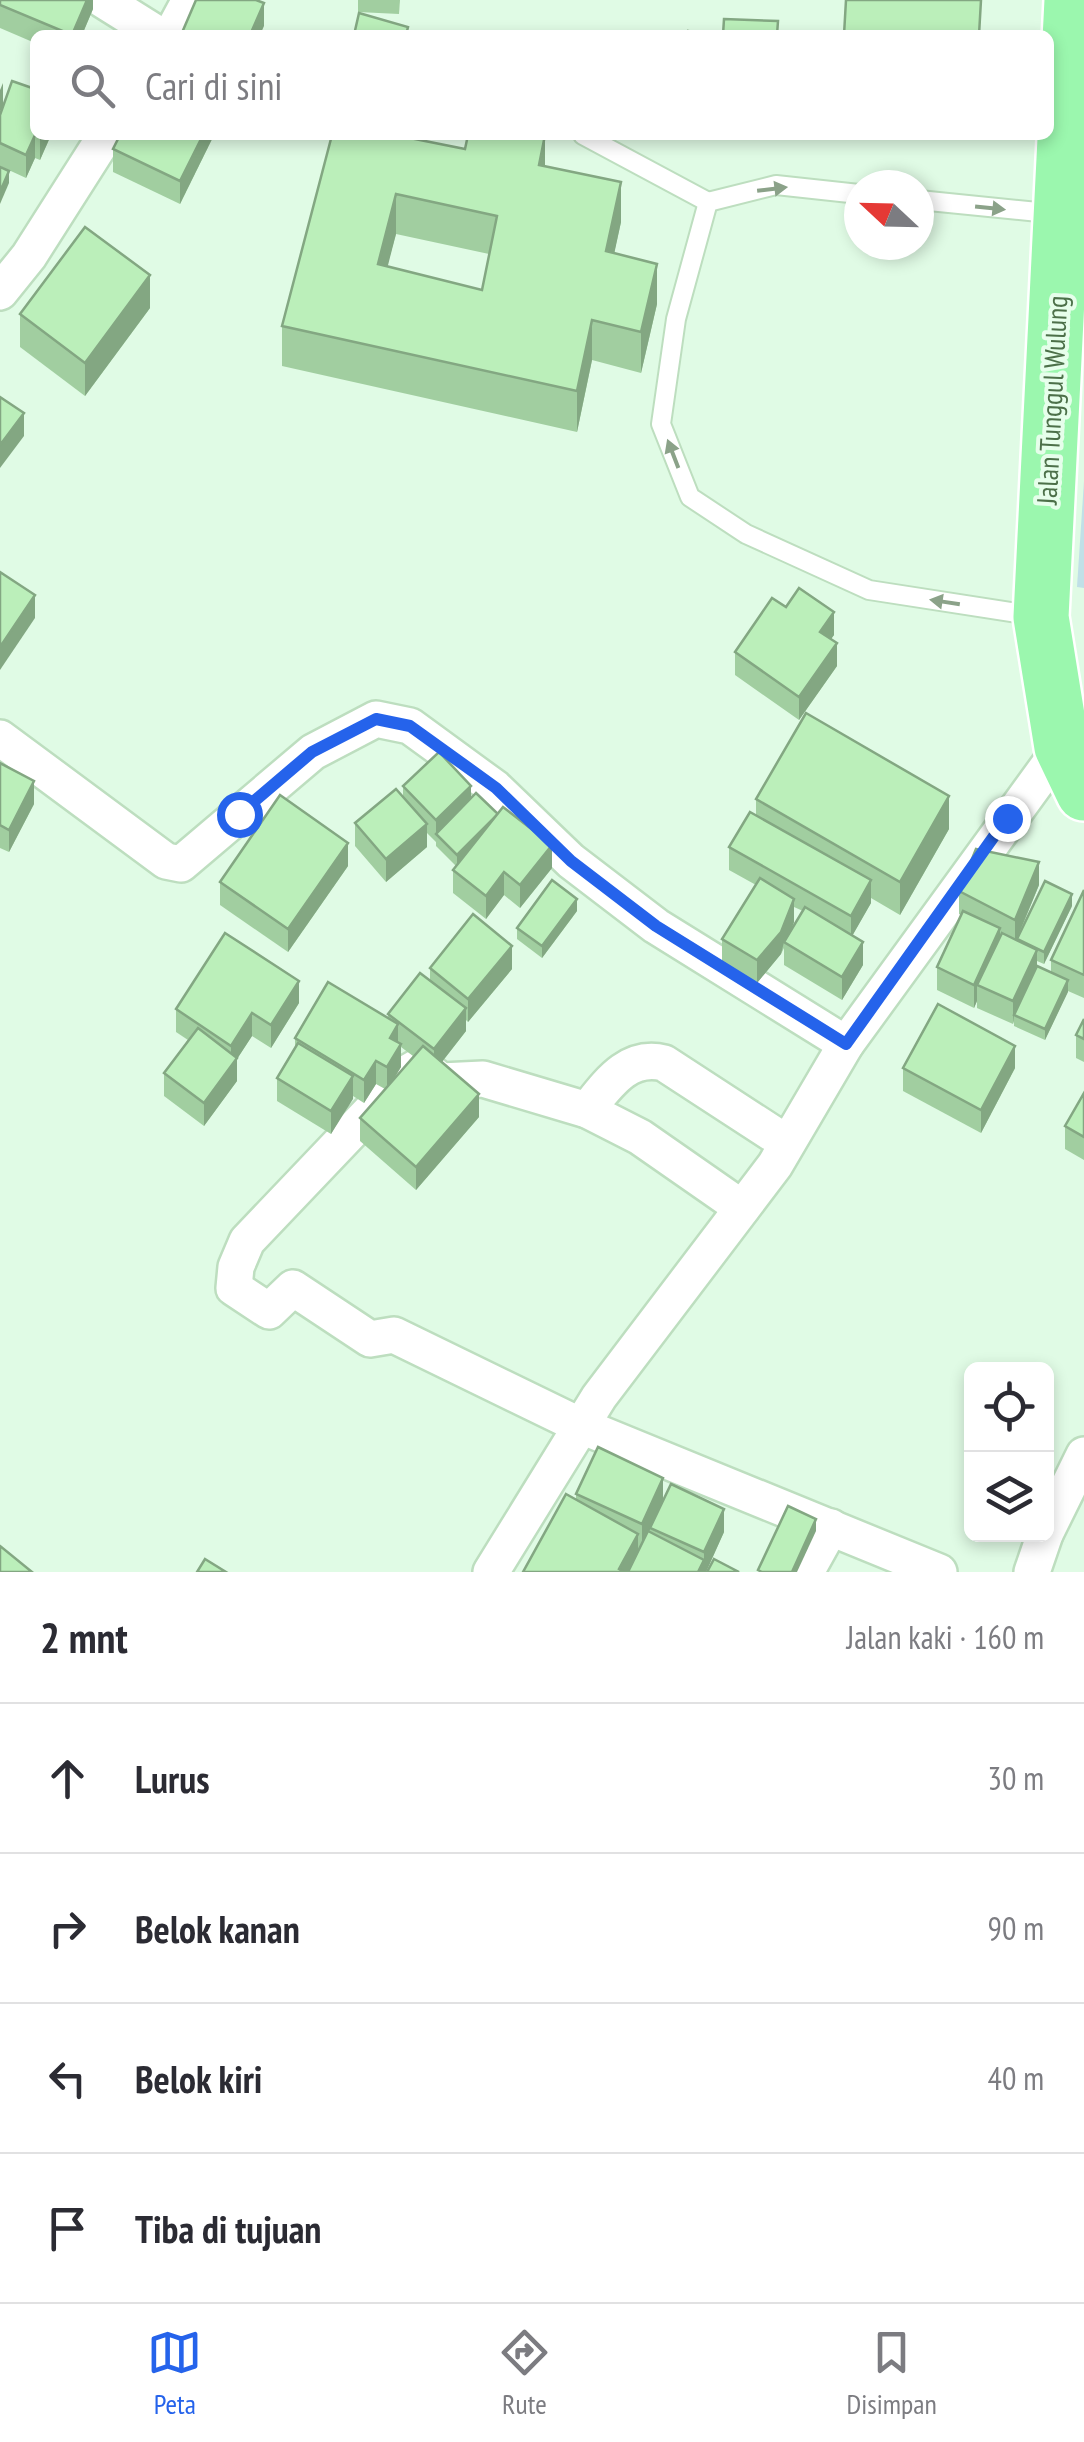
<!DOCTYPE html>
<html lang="id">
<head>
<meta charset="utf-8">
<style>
	:root { --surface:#fff; --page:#f7f7f7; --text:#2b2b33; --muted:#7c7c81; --line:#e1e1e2; --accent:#2563eb }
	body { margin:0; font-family:"PT Sans Narrow",sans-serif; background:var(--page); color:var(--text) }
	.controls { position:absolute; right:30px; bottom:30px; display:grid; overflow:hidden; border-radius:15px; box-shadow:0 5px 15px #0003 }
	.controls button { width:90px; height:90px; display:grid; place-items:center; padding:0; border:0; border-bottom:2px solid var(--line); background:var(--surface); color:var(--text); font:50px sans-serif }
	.compass { position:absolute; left:844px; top:170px; width:90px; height:90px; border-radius:50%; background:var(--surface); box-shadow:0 5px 15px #0003; rotate:292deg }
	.stop { position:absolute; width:30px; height:30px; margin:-22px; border:8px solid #2563eb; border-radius:50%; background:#fff }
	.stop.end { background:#2563eb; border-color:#fff; box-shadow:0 2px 10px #0008 }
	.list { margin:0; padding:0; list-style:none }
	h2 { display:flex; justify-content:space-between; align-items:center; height:130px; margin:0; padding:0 40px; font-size:42px }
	h2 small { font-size:32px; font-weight:400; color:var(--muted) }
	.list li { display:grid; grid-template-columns:65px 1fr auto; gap:30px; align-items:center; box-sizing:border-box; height:150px; padding:0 40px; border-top:2px solid var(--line) }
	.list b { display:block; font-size:38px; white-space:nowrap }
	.list em { font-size:32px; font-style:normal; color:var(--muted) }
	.icon { flex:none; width:55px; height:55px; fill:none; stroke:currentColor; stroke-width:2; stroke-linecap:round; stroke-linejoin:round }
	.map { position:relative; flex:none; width:1084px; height:1572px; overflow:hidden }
	.search { position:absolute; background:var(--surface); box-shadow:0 5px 15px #0003; left:30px; right:30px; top:30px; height:110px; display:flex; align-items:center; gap:25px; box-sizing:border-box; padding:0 35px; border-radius:15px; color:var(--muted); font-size:38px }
	.sheet { height:730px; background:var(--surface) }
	nav { display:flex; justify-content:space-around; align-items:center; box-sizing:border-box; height:140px; border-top:2px solid var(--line); background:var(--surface); font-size:28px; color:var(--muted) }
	nav a { display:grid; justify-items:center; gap:5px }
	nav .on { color:var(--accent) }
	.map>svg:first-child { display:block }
</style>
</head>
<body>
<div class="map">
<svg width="1084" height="1572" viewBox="0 0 1084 1572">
	<rect width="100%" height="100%" fill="#e0fbe5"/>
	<polygon fill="#c0e0e7" points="1084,481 1084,588 1077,587"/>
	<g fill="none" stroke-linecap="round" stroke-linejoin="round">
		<g stroke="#bddebf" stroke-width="22">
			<g id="lane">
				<polyline points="583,135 708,202"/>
				<polyline points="859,194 776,185 708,202 676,319 661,424 690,497 746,534 869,590 1036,616"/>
				<polyline points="919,200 1058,214"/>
			</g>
		</g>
		<g stroke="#bddebf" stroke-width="40">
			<g id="street">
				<polyline points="103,0 159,35"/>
				<polyline points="171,35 190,0"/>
				<polyline points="0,292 29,256 106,135"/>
				<polyline points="0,738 166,861 181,864 313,752 376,719 410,726 495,788 571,861 656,926 846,1044"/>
				<path d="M587 1110C608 1084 628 1054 664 1063L787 1143"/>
				<polyline points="742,1208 640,1137 587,1110 483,1079 441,1081 421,1065 407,1073 247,1241 236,1267 234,1288 269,1311 293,1288 370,1339 394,1335 579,1425 939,1572"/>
				<polyline points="1046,1532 1084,1455"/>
				<polyline points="491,1572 599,1397 775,1165 846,1044 1062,747"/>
				<polyline points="806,1572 831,1527"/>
				<polyline points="1032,1572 1045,1534"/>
			</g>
		</g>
		<g stroke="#fff" stroke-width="60">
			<polyline id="primary" points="1072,0 1041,617 1062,747 1084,793"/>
		</g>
		<use href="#lane" stroke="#fff" stroke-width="18"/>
		<use href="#street" stroke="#fff" stroke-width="35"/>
		<use href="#primary" stroke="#9bf7ae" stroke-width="55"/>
	</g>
	<g fill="#a1cea0" fill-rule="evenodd">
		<polygon points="0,0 93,0 93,9 82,35 35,35 35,43 0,28"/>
		<polygon points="358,0 400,0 399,14 358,12"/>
		<polygon points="0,115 35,135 51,135 40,160 35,158 26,178 0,166"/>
		<polygon points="120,135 214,135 180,204 113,172 113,149"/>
		<path d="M415 135V139L545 166 621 222 614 253 657 304 641 373 592 360 577 432 282 366V326ZM396 234 489 254 482 290 387 266Z"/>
		<polygon points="150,308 85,396 20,347 20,314"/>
		<polygon points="786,607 834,635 831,639 837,666 799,720 735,675 735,652"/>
		<polygon points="0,763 34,804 9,852 0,848"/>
		<polygon points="403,786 471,798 552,868 520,908 504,895 486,919 453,893 453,870 456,866 436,846 436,842 427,833 427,847 386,882 355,846 355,823 403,797"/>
		<path d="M756 799 949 829 900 915 871 898V903L852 936 863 965 842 1000 784 965V948L781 954 757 983 722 961V939L756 885 729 870V847L756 815ZM794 907 803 911 791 932 794 922Z"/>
		<polygon points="348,866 288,952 220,905 220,882"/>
		<polygon points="1039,885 1017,939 1072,906 1044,964 1037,961 1037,966 1051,972 1051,960 1084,890 1084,998 1068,991 1045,1040 1014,1026 1014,1021 1013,1024 977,1008 977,1001 974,1008 937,990 937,967 961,915 959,914 959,891"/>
		<polygon points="577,911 542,958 517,939 517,928"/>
		<path d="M430 968 512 969 468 1022 466 1020V1031L442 1062 479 1117 416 1190 360 1141V1118L385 1089 376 1084 364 1103 353 1096 331 1134 277 1101V1078L295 1049V1038L388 1018V1014L430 980ZM401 1047 413 1056 393 1080 401 1067Z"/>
		<polygon points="299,1003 271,1048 252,1036 237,1059 237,1081 204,1126 164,1096 164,1073 188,1040 176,1032 176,1009"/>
		<polygon points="1084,1019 1084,1062 1076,1058 1076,1035"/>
		<polygon points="903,1068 1015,1068 981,1133 903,1091"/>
		<polygon points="1084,1093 1084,1160 1065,1149 1065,1126"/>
		<polygon points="576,1494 663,1501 724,1532 706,1572 523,1572 576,1499"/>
	</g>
	<g fill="#83a782">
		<polygon points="87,0 93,0 93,9 82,35 72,35"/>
		<polygon points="264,3 264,26 260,35 250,35"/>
		<polygon points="3,83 3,106 0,112 0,90"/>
		<polygon points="35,135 35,158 26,178 26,155"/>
		<polygon points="41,135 51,135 40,160 40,137"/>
		<polygon points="203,135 214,135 180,204 180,181"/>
		<polygon points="545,135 545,173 539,165"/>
		<polygon points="9,171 9,183 0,204 0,192"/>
		<polygon points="621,182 621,222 606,292 606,251"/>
		<polygon points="396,194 396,234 378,304 378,264"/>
		<polygon points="657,264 657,304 641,373 641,332"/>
		<polygon points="150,275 150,308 85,396 85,363"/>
		<polygon points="592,320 592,360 577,432 577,391"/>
		<polygon points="24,413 24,436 0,468 0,445"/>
		<polygon points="35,595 35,618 0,670 0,647"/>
		<polygon points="834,612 834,635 820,654 820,632"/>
		<polygon points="837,643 837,666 799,720 799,697"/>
		<polygon points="34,781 34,804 9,852 9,830"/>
		<polygon points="471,786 471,808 436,834 436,842 436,820"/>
		<polygon points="949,796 949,829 900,915 900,882"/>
		<polygon points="498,814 457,867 457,855"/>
		<polygon points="427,824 427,847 386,882 386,859"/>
		<polygon points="348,843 348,866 288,952 288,929"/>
		<polygon points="552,845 552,868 520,908 520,885"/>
		<polygon points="1039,862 1039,885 1015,943 1015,920"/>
		<polygon points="504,872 504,895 486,919 486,896"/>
		<polygon points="871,880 871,903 851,938 851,916"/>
		<polygon points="1072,894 1072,906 1044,964 1044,952"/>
		<polygon points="577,899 577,911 542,958 542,946"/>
		<polygon points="794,899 794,922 786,943 784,942 781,954 757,983 757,960"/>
		<polygon points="1000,928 1000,951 977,985 977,1001 974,1008 974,985"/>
		<polygon points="863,942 863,965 842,1000 842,977"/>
		<polygon points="512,946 512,969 468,1022 468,999"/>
		<polygon points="1037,950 1037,972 1014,1015 1013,1024 1013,1001"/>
		<polygon points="1068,980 1068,992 1045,1040 1045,1029"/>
		<polygon points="299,981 299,1003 271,1048 271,1025"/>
		<polygon points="466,1008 466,1031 434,1072 434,1049"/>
		<polygon points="252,1013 252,1036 237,1059 237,1081 204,1126 204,1103 231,1066 231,1046"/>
		<polygon points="398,1024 398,1047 390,1038"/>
		<polygon points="401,1044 401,1067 387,1090 387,1067"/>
		<polygon points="1015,1046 1015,1068 981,1133 981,1110"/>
		<polygon points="376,1061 376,1084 364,1103 364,1080"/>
		<polygon points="353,1076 353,1099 331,1134 331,1111"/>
		<polygon points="479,1094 479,1117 416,1190 416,1167"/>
		<polygon points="663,1478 663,1501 642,1547 642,1524"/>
		<polygon points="724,1509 724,1532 706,1572 698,1572 704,1560 704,1552"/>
		<polygon points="816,1519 816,1531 797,1572 792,1572"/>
		<polygon points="638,1534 638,1557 630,1572 619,1572 619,1569"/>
	</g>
	<g fill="#bbefba" stroke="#83a782" stroke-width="2.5" fill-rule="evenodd">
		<polygon points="0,0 87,0 72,35 0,5"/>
		<polygon points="196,0 256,0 264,3 250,35 181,35"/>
		<polygon points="846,0 981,0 979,35 844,35"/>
		<polygon points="359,13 408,27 406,35 354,35"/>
		<polygon points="724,19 778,21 777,35 723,35"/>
		<polygon points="688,31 714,35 687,35"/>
		<polygon points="12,81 35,89 35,135 41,135 40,137 35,135 26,155 0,143 0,115"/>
		<polygon points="120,135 203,135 180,181 113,149"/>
		<path d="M332 135H411L410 138 465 149 468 135H545L539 165 621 182 606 251 657 264 641 332 592 320 577 391 282 326ZM396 194 497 216 482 290 378 264Z"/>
		<polygon points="0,167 9,171 0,192"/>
		<polygon points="85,227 150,275 85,363 20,314"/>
		<polygon points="0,397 24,413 0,445"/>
		<polygon points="0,572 35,595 0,647"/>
		<polygon points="799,588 834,612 820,632 837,643 799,697 735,652 772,598 786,607"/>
		<polygon points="806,713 949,796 900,882 756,799"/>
		<polygon points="439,752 471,786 436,820 403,786"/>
		<polygon points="0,763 34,781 9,830 0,825"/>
		<polygon points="396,789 427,824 386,859 355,823"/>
		<polygon points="476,793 498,814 457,855 436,834"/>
		<polygon points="280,795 348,843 288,929 220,882"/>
		<polygon points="503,807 552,845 520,885 504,872 486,896 453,870"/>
		<polygon points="750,812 871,880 851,916 729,847"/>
		<polygon points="976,849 1039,862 1015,920 959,891"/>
		<polygon points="760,878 794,899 781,932 757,960 722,939"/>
		<polygon points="552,880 577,899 542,946 517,928"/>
		<polygon points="1045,881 1072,894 1044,952 1017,939"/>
		<polygon points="1084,890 1084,975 1051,960"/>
		<polygon points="805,907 863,942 842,977 784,942"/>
		<polygon points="963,911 1000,928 974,985 937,967"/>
		<polygon points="473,914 512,946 468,999 430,968"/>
		<polygon points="225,933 299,981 271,1025 252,1013 231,1046 176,1009"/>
		<polygon points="1002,933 1037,950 1013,1001 977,985"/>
		<polygon points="1037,966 1068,980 1045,1029 1014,1015"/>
		<polygon points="420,973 466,1008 434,1049 388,1014"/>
		<polygon points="328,982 398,1024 390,1038 401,1044 387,1067 376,1061 364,1080 295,1038"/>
		<polygon points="938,1004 1015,1046 981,1110 903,1068"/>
		<polygon points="1084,1019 1084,1039 1076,1035"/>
		<polygon points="198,1028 237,1058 204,1103 164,1073"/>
		<polygon points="298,1043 353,1076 331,1111 277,1078"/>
		<polygon points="423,1046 479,1094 416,1167 360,1118"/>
		<polygon points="1084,1093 1084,1137 1065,1126"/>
		<polygon points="598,1447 663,1478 642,1524 576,1494"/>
		<polygon points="671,1484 724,1509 704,1552 650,1528"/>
		<polygon points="566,1494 638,1534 619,1569 623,1571 622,1572 523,1572"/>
		<polygon points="788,1506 816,1519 792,1572 762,1572 758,1570"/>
		<polygon points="648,1531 704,1560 698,1572 628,1572"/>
		<polygon points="0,1546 32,1572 0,1572"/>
		<polygon points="205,1559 226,1572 197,1572"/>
		<polygon points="714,1559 739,1572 707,1572"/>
	</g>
	<defs><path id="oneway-solid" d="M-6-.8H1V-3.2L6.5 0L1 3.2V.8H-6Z" transform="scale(2.5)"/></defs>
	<g fill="#8ba289">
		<use href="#oneway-solid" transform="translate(772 189) rotate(-7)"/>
		<use href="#oneway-solid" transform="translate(990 208) rotate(6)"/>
		<use href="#oneway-solid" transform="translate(673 454) rotate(-111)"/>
		<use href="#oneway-solid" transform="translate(945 602) rotate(-171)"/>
	</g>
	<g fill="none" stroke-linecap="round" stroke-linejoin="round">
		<polyline stroke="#2563eb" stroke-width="12" points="239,814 312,752 376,719 410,726 496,788 571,861 656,926 846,1044 1007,818"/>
	</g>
	<g text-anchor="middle" stroke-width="8" stroke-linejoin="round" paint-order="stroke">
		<g font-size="28" fill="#4c7049" stroke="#e6feeb">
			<text transform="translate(1052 400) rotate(-87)" y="10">Jalan Tunggul Wulung</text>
		</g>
	</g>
</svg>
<div class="controls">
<button><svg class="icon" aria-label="locate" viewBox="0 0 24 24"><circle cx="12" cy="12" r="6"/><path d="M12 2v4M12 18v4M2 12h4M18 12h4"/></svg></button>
<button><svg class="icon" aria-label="layers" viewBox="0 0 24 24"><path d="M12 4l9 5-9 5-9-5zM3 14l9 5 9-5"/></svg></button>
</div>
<svg class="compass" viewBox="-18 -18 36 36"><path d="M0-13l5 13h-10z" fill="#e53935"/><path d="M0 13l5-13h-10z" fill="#7c7c81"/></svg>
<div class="stop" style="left:239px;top:814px"></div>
<div class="stop end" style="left:1007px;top:818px"></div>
<div class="search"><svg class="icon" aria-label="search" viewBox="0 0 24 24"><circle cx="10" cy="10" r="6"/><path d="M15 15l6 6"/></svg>Cari di sini</div>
</div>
<section class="sheet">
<h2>2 mnt<small>Jalan kaki · 160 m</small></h2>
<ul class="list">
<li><svg class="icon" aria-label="ahead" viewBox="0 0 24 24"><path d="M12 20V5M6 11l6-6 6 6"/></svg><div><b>Lurus</b></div><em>30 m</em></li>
<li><svg class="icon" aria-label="right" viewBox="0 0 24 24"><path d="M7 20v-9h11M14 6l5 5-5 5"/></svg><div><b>Belok kanan</b></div><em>90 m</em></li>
<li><svg class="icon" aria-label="left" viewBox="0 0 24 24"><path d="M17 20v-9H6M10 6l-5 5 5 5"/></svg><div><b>Belok kiri</b></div><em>40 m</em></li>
<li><svg class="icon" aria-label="arrive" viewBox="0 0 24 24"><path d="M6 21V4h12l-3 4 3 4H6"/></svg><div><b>Tiba di tujuan</b></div></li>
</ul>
</section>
<nav>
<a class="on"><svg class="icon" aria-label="map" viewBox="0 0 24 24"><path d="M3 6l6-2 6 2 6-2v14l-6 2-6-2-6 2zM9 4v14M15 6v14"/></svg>Peta</a>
<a><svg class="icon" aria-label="directions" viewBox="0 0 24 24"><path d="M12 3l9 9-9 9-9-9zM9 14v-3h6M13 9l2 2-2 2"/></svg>Rute</a>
<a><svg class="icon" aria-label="saved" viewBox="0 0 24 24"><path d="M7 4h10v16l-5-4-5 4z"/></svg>Disimpan</a>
</nav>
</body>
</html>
